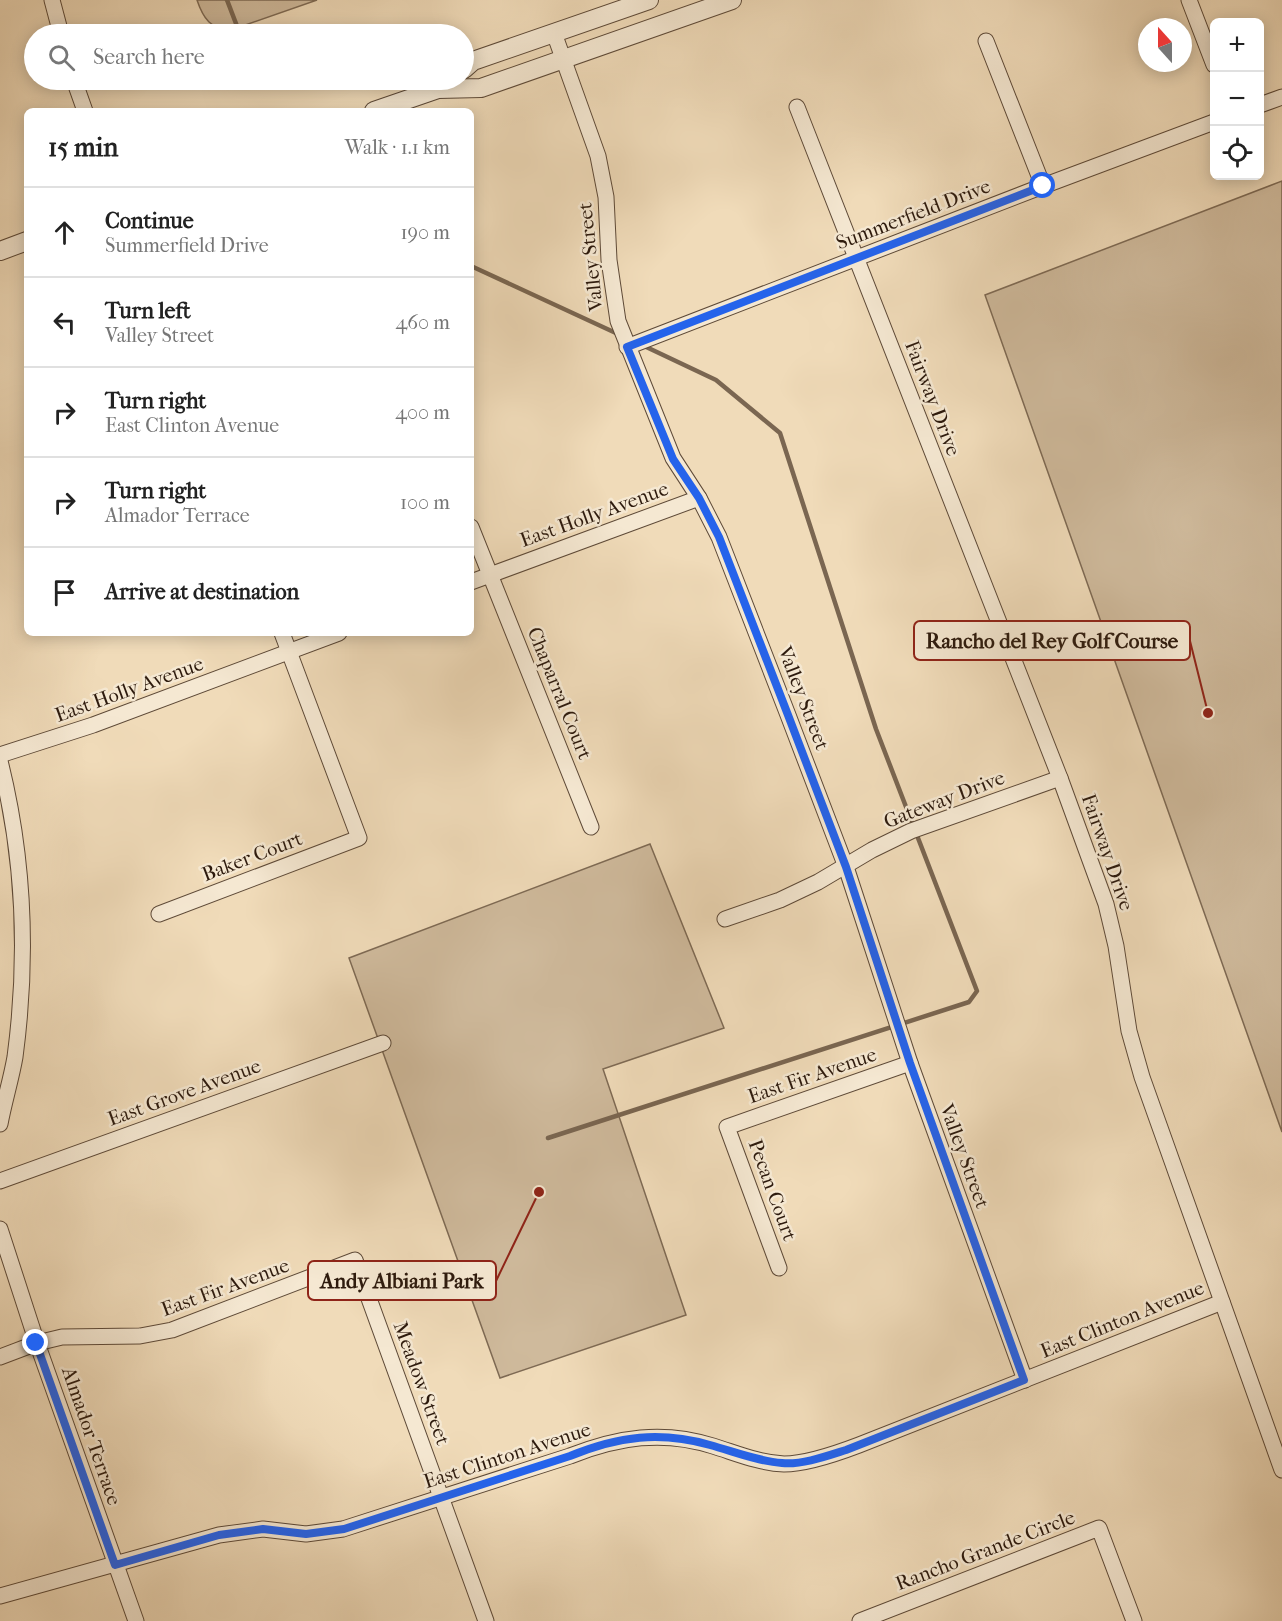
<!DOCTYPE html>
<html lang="en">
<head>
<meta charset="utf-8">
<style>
	:root { --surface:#fff; --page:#f2f2f2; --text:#222; --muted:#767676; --line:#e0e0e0 }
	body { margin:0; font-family:"IM FELL French Canon",serif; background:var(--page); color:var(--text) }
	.controls { position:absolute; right:18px; top:18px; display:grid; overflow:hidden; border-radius:9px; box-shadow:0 3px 15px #0003 }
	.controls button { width:54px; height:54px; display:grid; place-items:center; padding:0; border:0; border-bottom:2px solid var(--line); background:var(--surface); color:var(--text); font:30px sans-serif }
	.compass { position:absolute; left:1138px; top:18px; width:54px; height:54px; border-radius:50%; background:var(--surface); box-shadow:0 3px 15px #0003; rotate:339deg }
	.stop { position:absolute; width:18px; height:18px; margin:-14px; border:4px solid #2563eb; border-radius:50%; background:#fff }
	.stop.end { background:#2563eb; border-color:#fff; box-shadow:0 2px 6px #0008 }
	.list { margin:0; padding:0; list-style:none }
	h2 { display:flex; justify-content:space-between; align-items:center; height:78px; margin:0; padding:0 24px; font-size:26px }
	h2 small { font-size:20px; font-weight:400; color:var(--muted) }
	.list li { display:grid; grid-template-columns:39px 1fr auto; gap:18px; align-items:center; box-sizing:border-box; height:90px; padding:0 24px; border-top:2px solid var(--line) }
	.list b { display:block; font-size:22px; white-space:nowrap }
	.list p { margin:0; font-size:20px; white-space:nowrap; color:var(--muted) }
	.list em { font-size:20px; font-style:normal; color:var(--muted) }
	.icon { flex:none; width:33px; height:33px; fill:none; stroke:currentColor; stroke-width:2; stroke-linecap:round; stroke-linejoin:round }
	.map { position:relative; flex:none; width:1282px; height:1621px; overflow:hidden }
	.search { position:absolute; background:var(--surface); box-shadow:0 3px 15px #0003; left:24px; top:24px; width:450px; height:66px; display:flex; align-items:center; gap:15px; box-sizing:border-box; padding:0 21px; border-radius:33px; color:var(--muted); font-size:22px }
	.panel { position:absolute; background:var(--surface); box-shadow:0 3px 15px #0003; left:24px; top:108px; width:450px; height:528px; border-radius:9px }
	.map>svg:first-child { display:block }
</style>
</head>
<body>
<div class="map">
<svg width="1282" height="1621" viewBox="0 0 1282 1621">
	<rect width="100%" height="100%" fill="#f0dbb9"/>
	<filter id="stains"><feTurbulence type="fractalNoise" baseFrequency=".00333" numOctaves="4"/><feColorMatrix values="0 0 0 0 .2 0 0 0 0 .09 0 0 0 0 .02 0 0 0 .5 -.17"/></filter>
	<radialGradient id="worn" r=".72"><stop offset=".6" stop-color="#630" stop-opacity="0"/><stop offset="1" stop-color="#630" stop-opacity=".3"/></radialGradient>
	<g fill="#cfba9c" stroke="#7e6a54" stroke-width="1.5">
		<path d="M197 0H317L231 30C211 30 203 18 197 0Z"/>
		<polygon points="1282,181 1282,1132 985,295"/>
		<polygon points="650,844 724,1028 603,1069 686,1315 500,1378 349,958"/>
	</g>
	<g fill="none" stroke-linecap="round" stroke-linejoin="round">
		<g stroke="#7a6651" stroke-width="4.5">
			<polyline points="227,0 240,34"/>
			<polyline points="471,266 618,334"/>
			<polyline points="548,1138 969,1002 977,991 876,729 780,433 716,380 642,345"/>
		</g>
		<g stroke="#5e4a38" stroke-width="17">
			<g id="minor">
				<polyline points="52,0 61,34"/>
				<polyline points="1189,0 1214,65"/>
				<polyline points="554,33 598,156 606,197 609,260 618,321 673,458 699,498 719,537 788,715 846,867 910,1063 1025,1380"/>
				<polyline points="986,41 1043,186"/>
				<polyline points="74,80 85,111"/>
				<polyline points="1260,105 1282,97"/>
				<polyline points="797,107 1060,778 1106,904 1116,946 1129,1031 1142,1077 1282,1470"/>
				<polyline points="627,347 1043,186 1214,122"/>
				<polyline points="471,527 591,827"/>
				<polyline points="471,582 699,498"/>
				<polyline points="0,755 93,725 339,633"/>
				<path d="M0 761C24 857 28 959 15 1057 11 1080 4 1102 0 1124"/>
				<polyline points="159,914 359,838 282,633"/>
				<polyline points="725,919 780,900 818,882 872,850 911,831 1060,778"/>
				<polyline points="0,1181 383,1043"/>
				<polyline points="0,1229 37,1343 136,1621"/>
				<polyline points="779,1268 727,1127 910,1063"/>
				<polyline points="0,1357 37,1343 62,1337 140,1336 172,1330 355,1260 486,1621"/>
				<path d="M0 1596 219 1535 263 1529 306 1534 343 1529 570 1456C618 1437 663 1430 713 1446 736 1453 759 1463 784 1464 807 1464 838 1453 859 1445L1222 1302"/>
				<polyline points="860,1621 1099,1528 1134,1621"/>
			</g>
		</g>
		<g stroke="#5e4a38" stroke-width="20">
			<g id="tertiary">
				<polyline points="464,69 473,61 649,0"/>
				<polyline points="374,111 438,89 481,88 732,0"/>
				<polyline points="0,251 27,241"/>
			</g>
		</g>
		<use href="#minor" stroke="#f5e8d2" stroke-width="15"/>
		<use href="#tertiary" stroke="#f5e8d2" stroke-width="18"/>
	</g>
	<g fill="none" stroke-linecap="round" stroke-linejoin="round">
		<path stroke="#2563eb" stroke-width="8" d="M36 1343 115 1565 219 1535 263 1529 306 1534 344 1529 570 1456C619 1436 660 1431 710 1445 735 1452 757 1461 782 1463 802 1465 827 1456 846 1450L1024 1380 910 1063 846 867 788 715 719 537 699 498 673 459 627 347 1043 186"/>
	</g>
	<g text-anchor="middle" stroke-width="5" stroke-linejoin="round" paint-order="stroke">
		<g font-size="20" fill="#2d1a0d" stroke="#f5e8d2">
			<text transform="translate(913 214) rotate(-21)" y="7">Summerfield Drive</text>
			<text transform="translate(590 257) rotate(-96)" y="7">Valley Street</text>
			<text transform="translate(933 398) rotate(69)" y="7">Fairway Drive</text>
			<text transform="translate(594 514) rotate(-20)" y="7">East Holly Avenue</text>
			<text transform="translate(129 689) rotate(-20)" y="7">East Holly Avenue</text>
			<text transform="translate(560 693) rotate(68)" y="7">Chaparral Court</text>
			<text transform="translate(804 698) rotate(69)" y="7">Valley Street</text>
			<text transform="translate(944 799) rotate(-21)" y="7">Gateway Drive</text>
			<text transform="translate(1108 852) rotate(71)" y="7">Fairway Drive</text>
			<text transform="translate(252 856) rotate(-21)" y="7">Baker Court</text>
			<text transform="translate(812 1075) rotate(-19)" y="7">East Fir Avenue</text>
			<text transform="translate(184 1092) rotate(-20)" y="7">East Grove Avenue</text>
			<text transform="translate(965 1156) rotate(70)" y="7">Valley Street</text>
			<text transform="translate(773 1190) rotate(70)" y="7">Pecan Court</text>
			<text transform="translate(225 1287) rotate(-20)" y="7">East Fir Avenue</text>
			<text transform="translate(1122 1319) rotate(-22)" y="7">East Clinton Avenue</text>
			<text transform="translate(422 1383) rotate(70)" y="7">Meadow Street</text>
			<text transform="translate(92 1436) rotate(71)" y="7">Almador Terrace</text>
			<text transform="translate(507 1455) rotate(-18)" y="7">East Clinton Avenue</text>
			<text transform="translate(985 1550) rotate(-21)" y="7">Rancho Grande Circle</text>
		</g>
	</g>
	<path fill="none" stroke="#8f2418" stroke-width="2" d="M1208 713L1190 641M539 1192L496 1281"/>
	<g fill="#8f2418" stroke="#f5e8d2" stroke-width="2">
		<circle cx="1208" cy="713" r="6"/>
		<circle cx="539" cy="1192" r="6"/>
	</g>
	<g fill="#f5e8d2" stroke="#8f2418" stroke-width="2">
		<rect x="914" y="621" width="276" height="39" rx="6"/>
		<rect x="308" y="1261" width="188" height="39" rx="6"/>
	</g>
	<g font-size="21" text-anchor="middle" font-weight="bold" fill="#2d1a0d">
		<text x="1052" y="648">Rancho del Rey Golf Course</text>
		<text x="402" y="1288">Andy Albiani Park</text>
	</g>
	<rect width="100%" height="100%" filter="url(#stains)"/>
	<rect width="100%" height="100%" fill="url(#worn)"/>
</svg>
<div class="controls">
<button>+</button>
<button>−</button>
<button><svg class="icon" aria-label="locate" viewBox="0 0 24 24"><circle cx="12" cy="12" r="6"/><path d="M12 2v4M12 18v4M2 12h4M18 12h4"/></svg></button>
</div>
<svg class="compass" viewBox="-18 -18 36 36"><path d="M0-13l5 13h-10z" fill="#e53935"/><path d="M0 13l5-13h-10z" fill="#767676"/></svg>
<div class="stop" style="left:1043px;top:186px"></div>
<div class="stop end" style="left:36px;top:1343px"></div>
<div class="search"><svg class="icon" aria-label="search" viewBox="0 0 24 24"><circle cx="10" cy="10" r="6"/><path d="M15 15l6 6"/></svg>Search here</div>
<section class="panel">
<h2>15 min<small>Walk · 1.1 km</small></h2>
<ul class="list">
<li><svg class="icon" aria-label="ahead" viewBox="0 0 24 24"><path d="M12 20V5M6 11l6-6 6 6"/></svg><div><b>Continue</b><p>Summerfield Drive</p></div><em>190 m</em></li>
<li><svg class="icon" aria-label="left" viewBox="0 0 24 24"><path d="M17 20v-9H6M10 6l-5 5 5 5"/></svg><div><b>Turn left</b><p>Valley Street</p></div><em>460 m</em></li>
<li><svg class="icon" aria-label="right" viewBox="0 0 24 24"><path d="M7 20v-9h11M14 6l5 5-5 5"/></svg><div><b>Turn right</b><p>East Clinton Avenue</p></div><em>400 m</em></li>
<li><svg class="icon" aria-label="right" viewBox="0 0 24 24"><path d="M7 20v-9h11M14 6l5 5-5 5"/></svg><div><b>Turn right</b><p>Almador Terrace</p></div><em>100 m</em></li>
<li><svg class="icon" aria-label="arrive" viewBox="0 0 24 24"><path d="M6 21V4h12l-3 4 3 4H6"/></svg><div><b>Arrive at destination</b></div></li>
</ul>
</section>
</div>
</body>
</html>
